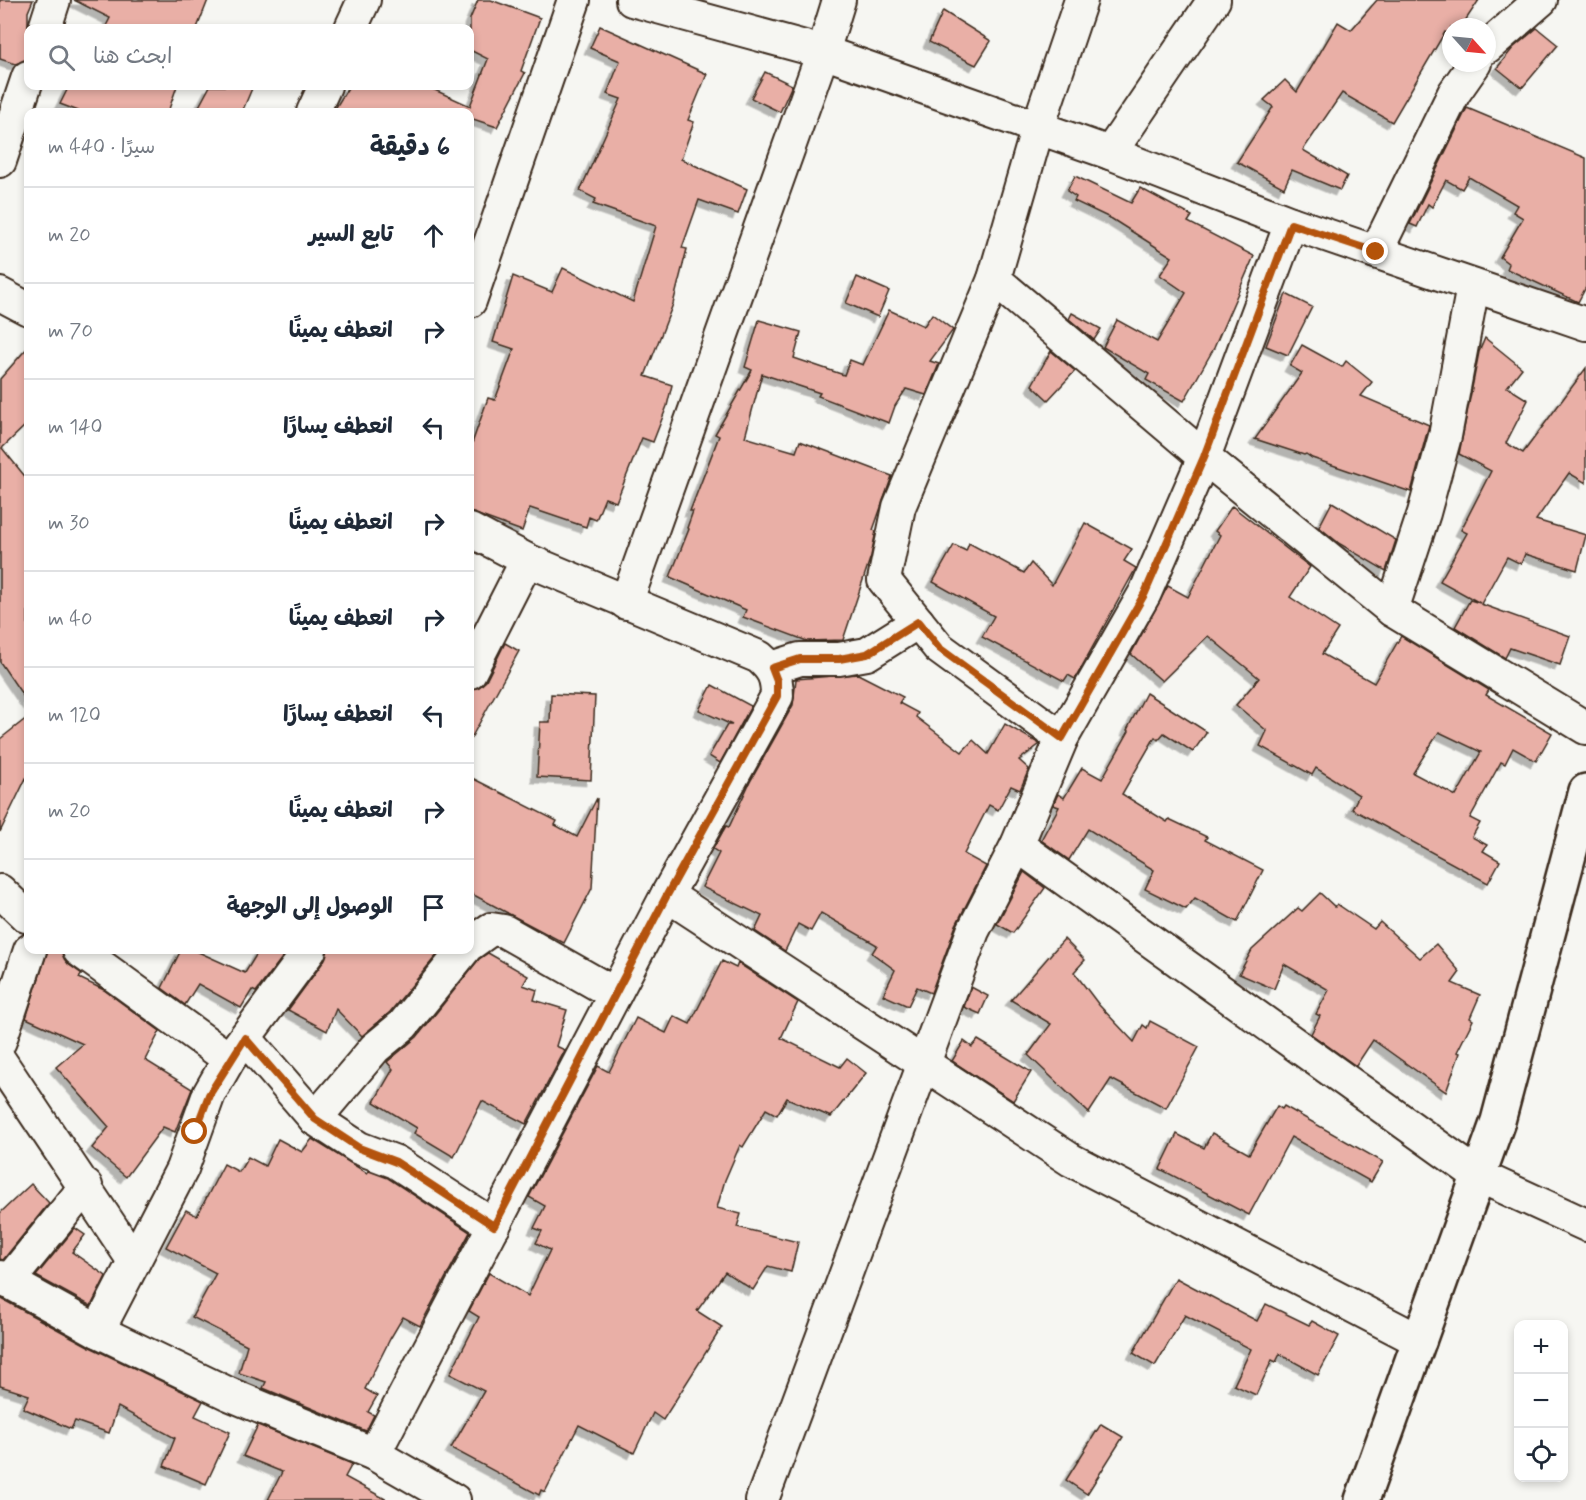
<!DOCTYPE html>
<html lang="ar">
<head>
<meta charset="utf-8">
<style>
	:root { --surface:#fff; --page:#f2f2f3; --text:#1f2937; --muted:#747a83; --line:#e0e1e3 }
	body { margin:0; font-family:Mynerve,"Playpen Sans Arabic",sans-serif; background:var(--page); color:var(--text); direction:rtl }
	.controls { position:absolute; right:18px; bottom:18px; display:grid; overflow:hidden; border-radius:12px; box-shadow:0 3px 9px #0003 }
	.controls button { width:54px; height:54px; display:grid; place-items:center; padding:0; border:0; border-bottom:2px solid var(--line); background:var(--surface); color:var(--text); font:30px sans-serif }
	.compass { position:absolute; left:1442px; top:18px; width:54px; height:54px; border-radius:50%; background:var(--surface); box-shadow:0 3px 9px #0003; rotate:117deg }
	.stop { position:absolute; width:18px; height:18px; margin:-14px; border:4px solid #b45309; border-radius:50%; background:#fff }
	.stop.end { background:#b45309; border-color:#fff; box-shadow:0 2px 6px #0008 }
	.list { margin:0; padding:0; list-style:none }
	h2 { display:flex; justify-content:space-between; align-items:center; height:78px; margin:0; padding:0 24px; font-size:26px }
	h2 small { font-size:20px; font-weight:400; color:var(--muted) }
	.list li { display:grid; grid-template-columns:39px 1fr auto; gap:18px; align-items:center; box-sizing:border-box; height:96px; padding:0 24px; border-top:2px solid var(--line) }
	.list b { display:block; font-size:22px; white-space:nowrap }
	.list em { font-size:20px; font-style:normal; color:var(--muted) }
	.icon { flex:none; width:33px; height:33px; fill:none; stroke:currentColor; stroke-width:2; stroke-linecap:round; stroke-linejoin:round }
	.map { position:relative; flex:none; width:1586px; height:1500px; overflow:hidden; direction:ltr }
	.search { position:absolute; background:var(--surface); box-shadow:0 3px 9px #0003; left:24px; top:24px; width:450px; height:66px; display:flex; align-items:center; gap:15px; box-sizing:border-box; padding:0 21px; border-radius:12px; color:var(--muted); font-size:22px }
	.panel { position:absolute; background:var(--surface); box-shadow:0 3px 9px #0003; left:24px; top:108px; width:450px; height:846px; border-radius:12px; direction:rtl }
	.map>svg:first-child { display:block }
</style>
</head>
<body>
<div class="map">
<svg width="1586" height="1500" viewBox="0 0 1586 1500">
	<defs>
		<filter id="shadow"><feDropShadow dx="-5.5" dy="5.5" stdDeviation="0" flood-color="#0004"/></filter>
	</defs>
	<rect width="100%" height="100%" fill="#f6f6f2"/>
	<filter id="ink" filterUnits="userSpaceOnUse"><feTurbulence type="fractalNoise" baseFrequency=".0167" numOctaves="2"/><feDisplacementMap in="SourceGraphic" scale="12" xChannelSelector="R" yChannelSelector="G"/><feConvolveMatrix kernelMatrix="1 2 1 2 8 2 1 2 1" color-interpolation-filters="sRGB"/></filter>
	<g filter="url(#ink)">
		<g fill="#e9afa6" stroke="#3b2a1e" stroke-width="1.5" fill-rule="evenodd" filter="url(#shadow)">
			<polygon points="0,0 33,0 28,12 28,60 15,64 0,59"/>
			<polygon points="74,0 208,0 197,28 105,28 110,18"/>
			<polygon points="478,0 491,0 540,18 521,71 525,73 497,127 470,118 470,112 333,112 349,86 426,86 470,106 488,59 470,50 470,19"/>
			<polygon points="1377,0 1479,0 1461,27 1451,27 1451,35 1445,32 1392,122 1342,93 1303,150 1347,176 1340,190 1292,170 1284,188 1237,162 1273,107 1264,100 1285,80 1297,92 1338,22 1351,30"/>
			<polygon points="943,11 991,41 976,65 929,42"/>
			<polygon points="600,26 707,74 688,120 694,122 681,159 747,189 738,214 699,200 682,248 687,249 673,304 645,376 672,385 667,406 653,442 642,438 616,502 605,498 596,520 589,517 586,527 530,508 522,531 470,512 470,449 488,398 495,400 514,349 493,342 513,276 552,292 563,268 633,302 656,226 593,204 596,199 580,191 621,99 607,94 620,61 590,48"/>
			<polygon points="1537,28 1558,45 1522,88 1497,68 1513,48"/>
			<polygon points="765,72 792,85 780,112 751,98"/>
			<polygon points="69,86 177,86 168,112 81,112 60,104"/>
			<polygon points="210,86 253,86 242,112 196,112"/>
			<polygon points="1467,108 1586,158 1586,287 1578,302 1507,269 1509,264 1500,257 1523,218 1513,212 1517,205 1469,177 1462,189 1446,180 1432,207 1428,204 1417,227 1410,224"/>
			<polygon points="1075,176 1131,203 1140,188 1192,216 1188,222 1254,256 1214,348 1184,401 1146,380 1149,374 1103,347 1117,320 1157,342 1186,293 1160,275 1172,257 1112,219 1074,201 1076,197 1067,191"/>
			<polygon points="857,277 889,291 878,317 846,303"/>
			<polygon points="1286,294 1312,307 1288,355 1266,346"/>
			<polygon points="889,310 924,326 932,314 953,330 930,361 939,364 926,395 906,389 895,406 889,423 818,396 820,393 762,374 745,437 796,452 800,441 892,476 873,530 876,531 871,556 843,640 807,641 743,617 746,610 670,577 689,529 687,528 693,511 690,511 719,436 715,434 752,370 745,367 759,320 801,332 794,358 844,375 850,360 863,365"/>
			<polygon points="1072,313 1101,329 1094,340 1069,319"/>
			<polygon points="1485,338 1522,368 1507,387 1528,400 1506,443 1523,453 1586,368 1586,483 1569,473 1536,520 1586,535 1577,570 1525,554 1521,564 1507,557 1481,604 1570,636 1560,665 1510,648 1505,658 1455,627 1470,600 1480,603 1440,581 1467,533 1461,530 1491,471 1459,454 1479,352"/>
			<polygon points="1302,345 1342,367 1346,361 1372,382 1361,396 1429,425 1411,492 1312,458 1306,454 1304,455 1255,439 1302,373 1290,366"/>
			<polygon points="28,347 28,423 2,448 28,480 28,703 0,662 0,379"/>
			<polygon points="1051,351 1075,371 1048,400 1032,385"/>
			<polygon points="1332,502 1396,540 1386,571 1340,544 1319,527"/>
			<path d="M1232 506 1310 567 1290 597 1338 629 1322 654 1374 683 1401 636 1489 690 1486 695 1552 733 1536 761 1513 748 1505 764 1501 762 1470 818 1480 823 1472 837 1487 845 1483 851 1500 861 1488 883 1352 809 1359 795 1316 768 1312 775 1260 746 1267 731 1236 705 1259 678 1208 636 1162 681 1131 654 1168 586 1188 597 1220 535 1215 531ZM1439 732 1481 752 1456 796 1413 773Z"/>
			<polygon points="1085,523 1132,549 1124,561 1136,568 1075,679 1068,675 1064,681 982,637 994,616 933,582 954,545 966,551 969,543 1024,573 1031,563 1052,585"/>
			<polygon points="505,643 519,651 470,740 470,690 479,687 486,681"/>
			<polygon points="858,674 903,697 899,703 918,713 916,717 962,752 973,740 988,754 1005,724 1040,744 1019,760 1029,769 1020,790 1011,786 998,810 989,805 964,854 986,866 956,925 931,993 917,987 908,1006 883,995 895,970 872,953 877,945 821,913 811,931 798,924 785,951 755,931 762,916 702,887 719,853 713,849 726,826 729,827 750,782 793,705 796,679"/>
			<polygon points="712,685 751,706 720,763 709,756 727,725 732,725 699,710"/>
			<polygon points="1146,693 1207,732 1193,752 1164,733 1158,740 1155,737 1122,794 1167,822 1169,819 1207,837 1205,840 1263,870 1237,922 1195,898 1186,909 1145,889 1154,870 1088,829 1069,860 1041,840 1059,807 1053,805 1058,794 1064,798 1082,768 1102,779 1129,731 1127,730"/>
			<polygon points="551,694 595,696 591,780 537,777 540,722 550,722"/>
			<polygon points="28,717 28,774 0,832 0,739"/>
			<polygon points="470,777 557,821 555,825 577,837 597,798 592,888 564,943 470,893"/>
			<polygon points="1024,872 1045,888 1013,933 997,924"/>
			<polygon points="1320,893 1335,907 1337,904 1374,929 1380,922 1420,958 1436,944 1460,972 1452,983 1480,995 1470,1018 1473,1020 1457,1052 1460,1053 1446,1092 1373,1040 1356,1066 1311,1034 1320,1016 1316,1014 1329,990 1284,964 1274,989 1239,974 1252,950 1298,908 1302,911"/>
			<polygon points="1064,939 1085,960 1074,972 1099,1005 1134,1042 1143,1025 1147,1028 1150,1021 1199,1047 1166,1108 1111,1079 1089,1113 1028,1055 1051,1024 1011,1000"/>
			<polygon points="48,950 62,952 68,964 82,974 79,978 104,990 160,1031 145,1060 192,1089 175,1132 163,1127 126,1177 92,1148 109,1127 56,1067 83,1044 26,1018"/>
			<polygon points="181,950 194,950 245,973 259,950 288,950 256,992 252,990 241,1008 198,984 185,1005 162,988"/>
			<polygon points="328,950 441,950 390,1012 362,1036 336,1009 327,1031 288,1010 324,961"/>
			<polygon points="488,953 528,976 523,985 537,990 534,1000 567,1010 556,1046 565,1050 526,1124 482,1101 454,1157 414,1133 417,1128 374,1102 393,1069 387,1062 417,1037 479,959"/>
			<polygon points="722,961 736,968 738,963 798,1002 781,1038 840,1067 847,1058 866,1073 831,1117 787,1098 777,1115 766,1109 743,1147 740,1145 725,1180 717,1208 741,1214 737,1227 798,1242 791,1272 768,1266 753,1290 725,1272 697,1311 722,1327 663,1420 653,1413 634,1453 579,1425 545,1492 541,1490 539,1495 451,1448 484,1391 450,1374 479,1317 469,1311 489,1273 528,1296 550,1250 536,1243 542,1231 534,1228 545,1206 529,1197 598,1066 609,1072 636,1018 666,1033 674,1016 690,1024"/>
			<polygon points="971,987 988,996 980,1014 964,1007"/>
			<polygon points="978,1040 1031,1072 1013,1101 952,1061 964,1041 972,1047"/>
			<polygon points="1277,1106 1282,1109 1284,1106 1383,1162 1371,1182 1291,1137 1249,1215 1160,1169 1177,1134 1204,1148 1212,1133 1249,1154"/>
			<polygon points="278,1139 302,1152 312,1139 367,1173 369,1171 388,1178 470,1232 420,1326 403,1317 390,1339 365,1389 377,1396 368,1412 374,1415 366,1431 263,1388 266,1382 239,1373 247,1345 192,1317 216,1273 166,1247 186,1210 197,1216 224,1164 239,1172 248,1157 265,1166"/>
			<polygon points="31,1184 49,1203 3,1260 0,1259 0,1213"/>
			<polygon points="75,1228 85,1235 72,1252 106,1276 91,1306 36,1276"/>
			<polygon points="1176,1278 1257,1321 1266,1304 1309,1325 1312,1321 1339,1336 1318,1375 1280,1354 1276,1362 1272,1360 1256,1395 1234,1385 1251,1349 1185,1315 1155,1366 1133,1353"/>
			<polygon points="0,1298 90,1347 203,1401 195,1416 230,1432 206,1484 164,1466 175,1438 118,1407 109,1433 75,1421 71,1429 23,1408 29,1395 0,1386"/>
			<polygon points="1101,1424 1123,1437 1087,1494 1066,1480"/>
			<polygon points="258,1425 352,1464 345,1477 387,1500 268,1500 282,1472 243,1456"/>
		</g>
		<g fill="none" stroke-linecap="round" stroke-linejoin="round">
			<g stroke="#3b2a1e" stroke-width="36">
				<g id="street">
					<polyline points="632,0 823,52 1110,153 1291,223 1586,324"/>
					<polyline points="45,28 54,0"/>
					<polyline points="351,28 364,0"/>
					<polyline points="1487,47 1541,0"/>
					<polyline points="313,112 325,86"/>
					<polyline points="1110,153 1214,0"/>
					<polyline points="0,161 28,77"/>
					<polyline points="1376,252 1454,93 1475,63"/>
					<polyline points="994,279 1204,457 1392,610 1586,728"/>
					<polyline points="0,294 28,309"/>
					<polyline points="470,301 574,0"/>
					<polyline points="626,603 823,52 839,0"/>
					<polyline points="1392,610 1424,513 1445,436 1473,286"/>
					<polyline points="772,668 800,659 839,659 867,654 918,622"/>
					<polyline points="470,672 527,560"/>
					<polyline points="1062,738 939,648 884,580 899,507 994,279 1038,127 1081,0"/>
					<polyline points="1017,845 1479,1176 1586,1225"/>
					<polyline points="0,891 26,916"/>
					<polyline points="667,895 1071,1160 1420,1341"/>
					<polyline points="470,944 491,929 504,931 615,994"/>
					<polyline points="79,950 229,1059"/>
					<polyline points="245,1038 315,1119 359,1148 396,1162 494,1226"/>
					<polyline points="0,1041 30,950"/>
					<polyline points="0,1061 134,1261"/>
					<polyline points="315,1119 375,1048 403,1025 464,950"/>
					<polyline points="0,1277 98,1331 229,1394 374,1454 454,1500"/>
					<polyline points="8,1282 86,1186"/>
					<polyline points="98,1331 182,1169 209,1094 229,1059 310,950"/>
					<path d="M374 1454 667 895 777 696C777 677 773 669 759 657L527 560 470 530"/>
					<polyline points="762,1500 973,931 1017,845 1062,738 1145,593 1204,457 1291,223"/>
				</g>
			</g>
			<g stroke="#3b2a1e" stroke-width="38">
				<polyline id="secondary" points="1362,1500 1498,1121 1586,791"/>
			</g>
			<use href="#street" stroke="#f6f6f2" stroke-width="32"/>
			<use href="#secondary" stroke="#f6f6f2" stroke-width="33"/>
		</g>
	</g>
	<g fill="none" stroke-linecap="round" stroke-linejoin="round" filter="url(#ink)">
		<polyline stroke="#b45309" stroke-width="8" points="195,1132 209,1095 245,1038 315,1119 359,1148 396,1162 494,1226 667,895 777,696 777,681 772,668 800,659 839,659 867,654 918,622 939,648 1062,738 1145,593 1204,457 1291,224 1376,252"/>
	</g>
</svg>
<div class="controls">
<button>+</button>
<button>−</button>
<button><svg class="icon" aria-label="locate" viewBox="0 0 24 24"><circle cx="12" cy="12" r="6"/><path d="M12 2v4M12 18v4M2 12h4M18 12h4"/></svg></button>
</div>
<svg class="compass" viewBox="-18 -18 36 36"><path d="M0-13l5 13h-10z" fill="#e53935"/><path d="M0 13l5-13h-10z" fill="#747a83"/></svg>
<div class="stop" style="left:195px;top:1132px"></div>
<div class="stop end" style="left:1376px;top:252px"></div>
<div class="search"><svg class="icon" aria-label="search" viewBox="0 0 24 24"><circle cx="10" cy="10" r="6"/><path d="M15 15l6 6"/></svg>ابحث هنا</div>
<section class="panel">
<h2>6 دقيقة<small>سيرًا · 440 m</small></h2>
<ul class="list">
<li><svg class="icon" aria-label="ahead" viewBox="0 0 24 24"><path d="M12 20V5M6 11l6-6 6 6"/></svg><div><b>تابع السير</b></div><em>20 m</em></li>
<li><svg class="icon" aria-label="right" viewBox="0 0 24 24"><path d="M7 20v-9h11M14 6l5 5-5 5"/></svg><div><b>انعطف يمينًا</b></div><em>70 m</em></li>
<li><svg class="icon" aria-label="left" viewBox="0 0 24 24"><path d="M17 20v-9H6M10 6l-5 5 5 5"/></svg><div><b>انعطف يسارًا</b></div><em>140 m</em></li>
<li><svg class="icon" aria-label="right" viewBox="0 0 24 24"><path d="M7 20v-9h11M14 6l5 5-5 5"/></svg><div><b>انعطف يمينًا</b></div><em>30 m</em></li>
<li><svg class="icon" aria-label="right" viewBox="0 0 24 24"><path d="M7 20v-9h11M14 6l5 5-5 5"/></svg><div><b>انعطف يمينًا</b></div><em>40 m</em></li>
<li><svg class="icon" aria-label="left" viewBox="0 0 24 24"><path d="M17 20v-9H6M10 6l-5 5 5 5"/></svg><div><b>انعطف يسارًا</b></div><em>120 m</em></li>
<li><svg class="icon" aria-label="right" viewBox="0 0 24 24"><path d="M7 20v-9h11M14 6l5 5-5 5"/></svg><div><b>انعطف يمينًا</b></div><em>20 m</em></li>
<li><svg class="icon" aria-label="arrive" viewBox="0 0 24 24"><path d="M6 21V4h12l-3 4 3 4H6"/></svg><div><b>الوصول إلى الوجهة</b></div></li>
</ul>
</section>
</div>
</body>
</html>
